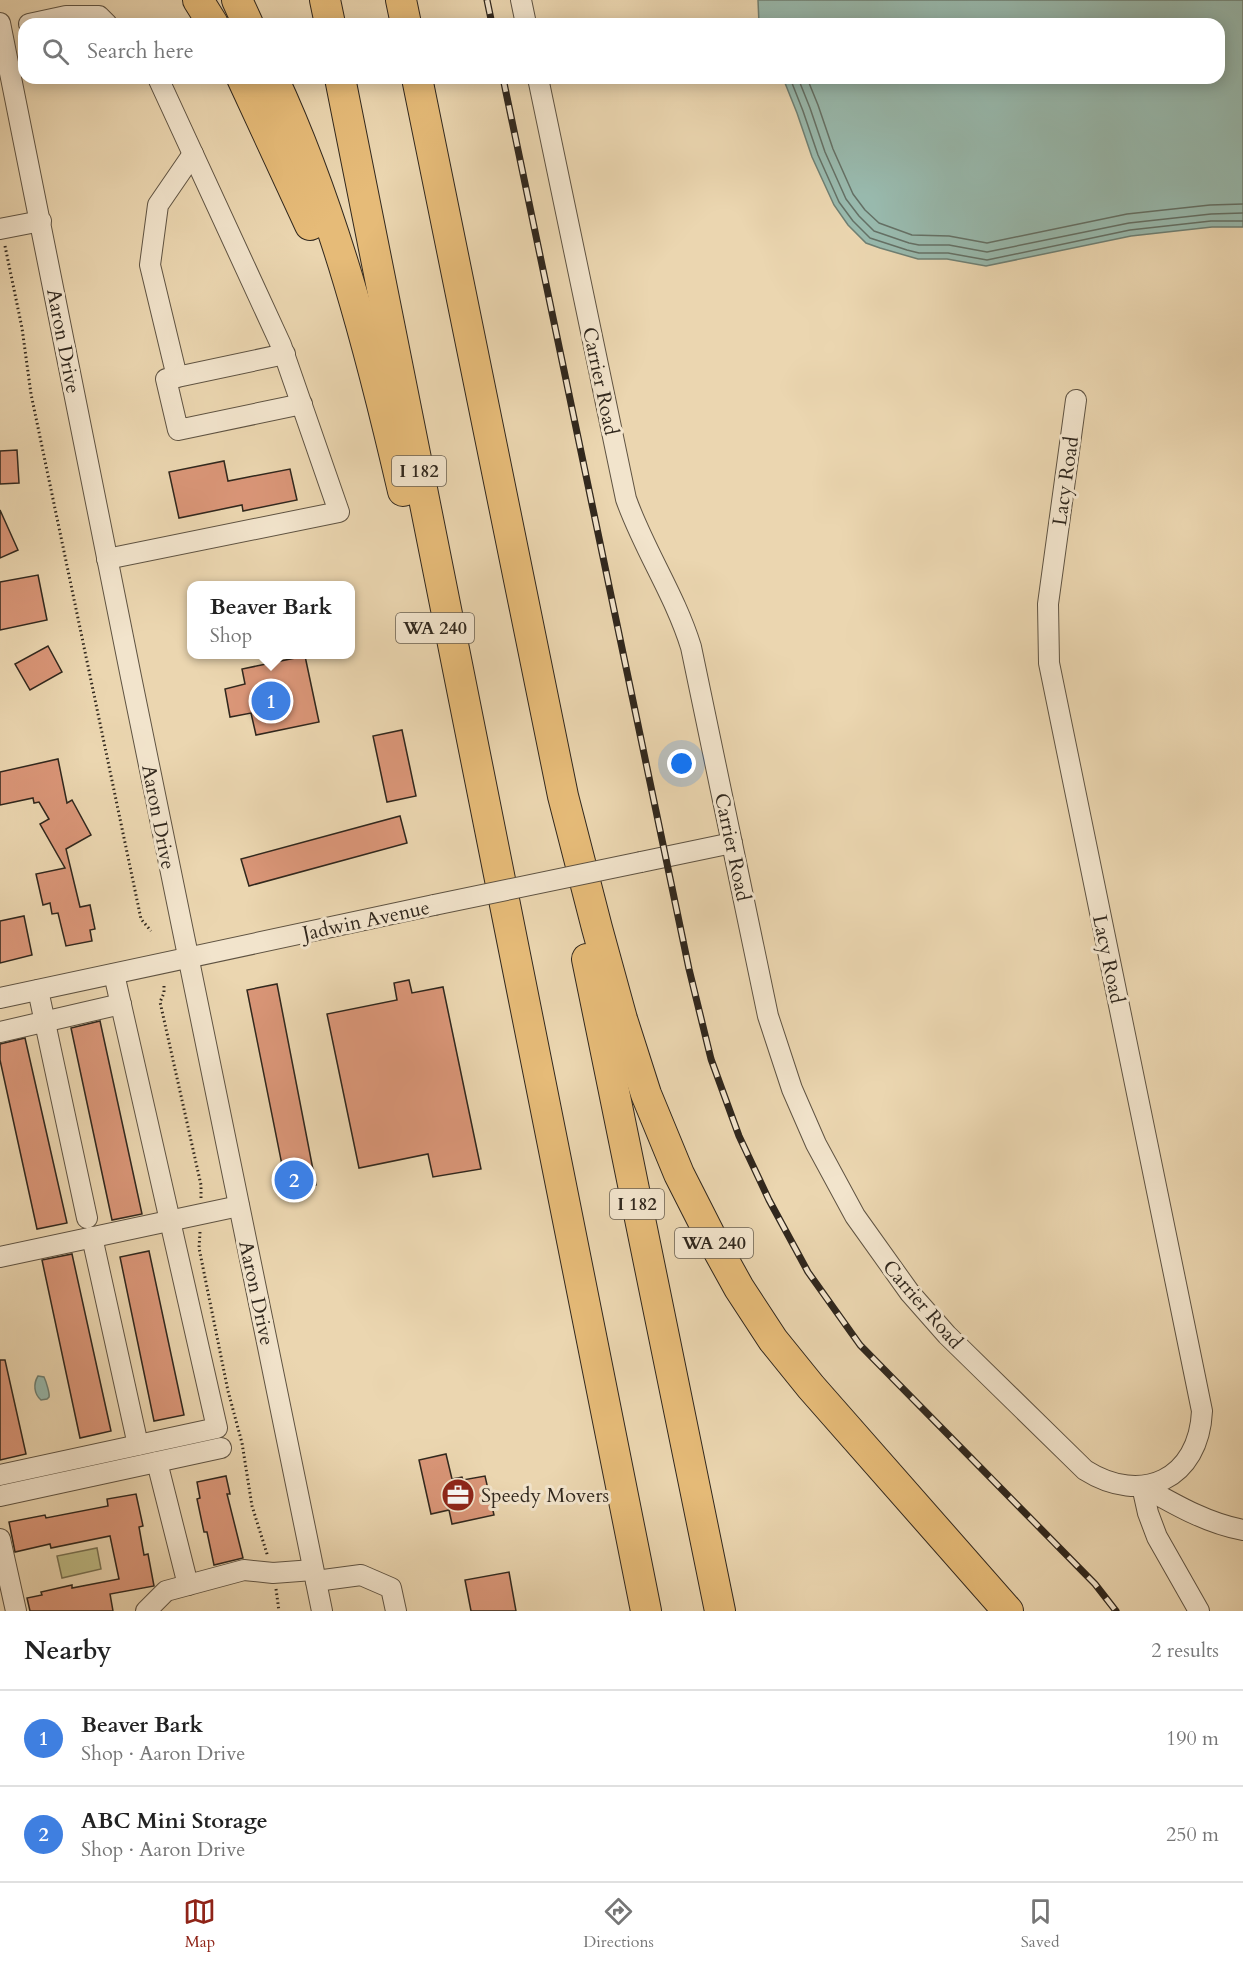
<!DOCTYPE html>
<html lang="en">
<head>
<meta charset="utf-8">
<style>
	:root { --surface:#fff; --page:#f6f6f6; --text:#222; --muted:#767676; --line:#e0e0e0; --accent:#8f2418 }
	body { margin:0; font-family:Cardo,serif; background:var(--page); color:var(--text) }
	.you { position:absolute; left:682px; top:764px; width:21px; height:21px; margin:-15px; border:4px solid #fff; border-radius:50%; background:#1a73e8; box-shadow:0 0 0 9px #1a73e833 }
	.badge { display:grid; place-items:center; width:39px; height:39px; border-radius:50%; background:var(--accent); color:#fff; font-size:20px; font-weight:700 }
	.pin { position:absolute; translate:-50% -50%; border:3px solid #fff; box-shadow:0 2px 6px #0006 }
	.popup { position:absolute; left:187px; top:581px; width:168px; height:78px; box-sizing:border-box; display:grid; place-content:center; border-radius:12px; background:var(--surface); filter:drop-shadow(0 2px 4px #0005); font-size:20px; white-space:nowrap; color:var(--muted) }
	.popup b { font-size:22px; color:var(--text) }
	.popup::after { content:''; position:absolute; left:50%; top:100%; margin-left:-12px; border:12px solid transparent; border-top-color:var(--surface) }
	.list { margin:0; padding:0; list-style:none }
	h2 { display:flex; justify-content:space-between; align-items:center; height:78px; margin:0; padding:0 24px; font-size:26px }
	h2 small { font-size:20px; font-weight:400; color:var(--muted) }
	.list li { display:grid; grid-template-columns:39px 1fr auto; gap:18px; align-items:center; box-sizing:border-box; height:96px; padding:0 24px; border-top:2px solid var(--line) }
	.list b { display:block; font-size:22px; white-space:nowrap }
	.list p { margin:0; font-size:20px; white-space:nowrap; color:var(--muted) }
	.list em { font-size:20px; font-style:normal; color:var(--muted) }
	.icon { flex:none; width:33px; height:33px; fill:none; stroke:currentColor; stroke-width:2; stroke-linecap:round; stroke-linejoin:round }
	.map { position:relative; flex:none; width:1243px; height:1611px; overflow:hidden }
	.search { position:absolute; background:var(--surface); box-shadow:0 3px 15px #0003; left:18px; right:18px; top:18px; height:66px; display:flex; align-items:center; gap:15px; box-sizing:border-box; padding:0 21px; border-radius:18px; color:var(--muted); font-size:22px }
	.sheet { height:270px; background:var(--surface) }
	nav { display:flex; justify-content:space-around; align-items:center; box-sizing:border-box; height:84px; border-top:2px solid var(--line); background:var(--surface); font-size:16px; color:var(--muted) }
	nav a { display:grid; justify-items:center; gap:3px }
	nav .on { color:var(--accent) }
	.map>svg:first-child { display:block }
</style>
</head>
<body>
<div class="map">
<svg width="1243" height="1611" viewBox="0 0 1243 1611">
	<rect width="100%" height="100%" fill="#ebd6b0"/>
	<filter id="stains"><feTurbulence type="fractalNoise" baseFrequency=".00333" numOctaves="4"/><feColorMatrix values="0 0 0 0 .2 0 0 0 0 .09 0 0 0 0 .02 0 0 0 .5 -.17"/></filter>
	<radialGradient id="worn" r=".72"><stop offset=".6" stop-color="#630" stop-opacity="0"/><stop offset="1" stop-color="#630" stop-opacity=".3"/></radialGradient>
	<polygon fill="#bfbc86" stroke="#787252" stroke-width="1.5" points="97,1548 101,1569 62,1578 57,1556"/>
	<g fill="#98b9ad" stroke="#6e7f73" stroke-width="1.5">
		<polygon points="758,0 1243,0 1243,227 1212,227 1131,236 986,266 947,259 918,259 880,248 866,243 848,225 834,205 812,157 797,113 783,78 1219,78 1219,24 759,24"/>
		<path d="M38 1376 44 1377C46 1381 50 1394 49 1397L47 1399 41 1400C34 1394 33 1384 38 1376Z"/>
	</g>
	<g fill="none" stroke-linecap="round" stroke-linejoin="round">
		<g stroke="#647065" stroke-width="1.5">
			<polyline points="790,78 803,111 818,155 839,202 853,221 870,238 907,250 919,253 948,253 987,260 1130,230 1211,221 1243,221"/>
			<polyline points="798,78 810,108 825,152 846,199 859,216 874,231 909,243 919,245 949,245 987,252 1129,223 1211,214 1243,213"/>
			<polyline points="807,78 818,105 833,149 853,194 865,210 879,223 912,235 949,236 987,243 1127,214 1210,205 1243,204"/>
		</g>
	</g>
	<g fill="#da9678" stroke="#30271d" stroke-width="1.5">
		<polygon points="17,450 19,483 0,484 0,451"/>
		<polygon points="224,461 228,481 290,469 297,500 243,511 242,505 179,518 169,472"/>
		<polygon points="0,510 18,550 0,558"/>
		<polygon points="38,575 47,620 0,630 0,582"/>
		<polygon points="48,646 62,672 30,690 15,664"/>
		<polygon points="305,656 319,722 256,735 251,713 230,717 225,689 245,684 242,669"/>
		<polygon points="402,730 416,796 387,802 373,736"/>
		<polygon points="58,759 67,803 72,800 91,835 66,849 80,907 90,905 95,929 90,930 92,941 66,946 58,913 52,914 50,903 43,905 36,874 65,868 40,824 49,819 39,802 34,803 33,798 0,805 0,772"/>
		<polygon points="400,816 407,843 249,886 241,859"/>
		<polygon points="24,916 32,955 0,963 0,921"/>
		<polygon points="409,980 412,993 443,987 481,1169 433,1177 428,1154 359,1168 327,1014 397,1000 394,983"/>
		<polygon points="277,984 316,1185 287,1190 247,990"/>
		<polygon points="100,1021 142,1214 112,1220 71,1028"/>
		<polygon points="25,1038 67,1223 37,1229 0,1060 0,1044"/>
		<polygon points="149,1251 184,1415 154,1421 120,1257"/>
		<polygon points="72,1254 111,1431 80,1438 42,1260"/>
		<polygon points="0,1360 5,1360 26,1454 0,1460"/>
		<polygon points="446,1454 452,1479 462,1477 463,1480 485,1476 494,1515 452,1524 449,1510 431,1514 419,1460"/>
		<polygon points="226,1476 230,1494 227,1494 243,1558 214,1565 207,1532 204,1532 197,1499 200,1498 197,1482"/>
		<polygon points="136,1494 143,1526 139,1527 144,1555 148,1554 154,1586 110,1594 113,1611 30,1611 27,1598 42,1595 41,1592 72,1585 72,1588 119,1579 110,1536 51,1548 50,1544 15,1552 9,1522 45,1515 46,1518 108,1506 107,1499"/>
		<polygon points="509,1572 516,1611 471,1611 465,1580"/>
	</g>
	<g fill="none" stroke-linecap="round" stroke-linejoin="round">
		<g stroke="#5f5342" stroke-width="22">
			<g id="minor">
				<polyline points="521,0 526,24"/>
				<polyline points="0,23 131,677 322,1611"/>
				<polyline points="29,24 66,16 99,16 107,24"/>
				<path d="M538 78 626 499C644 550 675 595 691 647L768 1016 792 1089 816 1144 855 1216 910 1293 947 1335 1085 1470C1142 1506 1199 1479 1202 1411L1049 663 1048 604 1076 400"/>
				<polyline points="193,154 158,205 150,265 177,377 285,354"/>
				<polyline points="0,229 41,221"/>
				<polyline points="177,377 166,379 178,430 302,404"/>
				<polyline points="107,559 339,512 281,345 158,78"/>
				<polyline points="641,862 732,843"/>
				<polyline points="38,990 87,1218"/>
				<polyline points="0,998 434,905"/>
				<polyline points="0,1032 121,1004"/>
				<polyline points="92,1237 138,1445"/>
				<polyline points="0,1257 239,1206"/>
				<polyline points="157,1462 188,1585"/>
				<polyline points="0,1475 217,1428 114,974"/>
				<polyline points="1142,1486 1148,1513 1157,1537 1199,1611"/>
				<path d="M1142 1486C1174 1504 1206 1523 1243 1530"/>
				<polyline points="0,1496 221,1448"/>
				<polyline points="0,1539 16,1611"/>
				<polyline points="316,1581 361,1575 391,1588 396,1611"/>
				<polyline points="146,1611 166,1591 244,1570 273,1573 313,1570"/>
			</g>
		</g>
		<g stroke="#30271d" stroke-width="32">
			<g id="highway">
				<polyline points="198,0 213,24"/>
				<polyline points="237,0 248,24"/>
				<polyline points="325,0 330,24"/>
				<polyline points="401,0 406,24"/>
				<polyline points="242,78 310,225"/>
				<path d="M273 78C333 207 371 353 403 491"/>
				<polyline points="340,78 646,1611"/>
				<polyline points="417,78 563,796 597,928 622,1019 646,1094 679,1174 713,1241 739,1288 773,1340 811,1387 1008,1611"/>
				<polyline points="587,959 720,1611"/>
			</g>
		</g>
		<g stroke="#30271d" stroke-width="3" stroke-dasharray="1.5 3" stroke-linecap="butt">
			<polyline points="5,246 22,328 31,394 141,919 151,931"/>
			<polyline points="164,986 164,993 160,1002 201,1185 201,1198"/>
			<polyline points="200,1232 199,1248 228,1391 242,1443 252,1506 268,1557"/>
			<polyline points="276,1589 279,1611"/>
		</g>
		<use href="#minor" stroke="#f2e4cc" stroke-width="20"/>
		<use href="#highway" stroke="#e6bb78" stroke-width="30"/>
		<g stroke="#30271d" stroke-width="7">
			<g id="rail">
				<polyline points="487,0 492,24"/>
				<polyline points="503,78 689,969 711,1059 739,1136 769,1200 808,1272 860,1345 1095,1584 1116,1611"/>
			</g>
		</g>
		<use href="#rail" stroke="#f2e4cc" stroke-width="4.5" stroke-dasharray="14" stroke-linecap="butt"/>
		<g stroke="#5f5342" stroke-width="22" stroke-linecap="butt">
			<polyline id="minor-bridge" points="434,905 641,862"/>
		</g>
		<use href="#minor-bridge" stroke="#f2e4cc" stroke-width="20"/>
	</g>
	<defs>
		<g id="office-disc" transform="scale(1.725)"><circle r="9.5" fill="#8f2418" stroke="#f2e4cc"/><path d="M-6-3h4V-5.5h4V-3h4V5H-6ZM-1-4.5V-3h2v-1.5ZM-6 0V1H6V0Z" fill="#fff"/></g>
	</defs>
	<g fill-rule="evenodd">
		<use href="#office-disc" x="458" y="1495"/>
	</g>
	<g text-anchor="middle" stroke-width="6" stroke-linejoin="round" paint-order="stroke">
		<g fill="#f2e4cc" stroke="#6a6052" stroke-width="1.5">
			<rect x="392" y="456" width="54" height="30" rx="4.5"/>
			<rect x="396" y="613" width="78" height="30" rx="4.5"/>
			<rect x="610" y="1189" width="54" height="30" rx="4.5"/>
			<rect x="675" y="1228" width="78" height="30" rx="4.5"/>
		</g>
		<g font-size="18" font-weight="bold" fill="#30271d">
			<text x="419" y="477">I 182</text>
			<text x="435" y="634">WA 240</text>
			<text x="637" y="1210">I 182</text>
			<text x="714" y="1249">WA 240</text>
		</g>
		<g font-size="20" fill="#30271d" stroke="#f2e4cc">
			<text transform="translate(64 341) rotate(79)" y="7">Aaron Drive</text>
			<text transform="translate(601 381) rotate(78)" y="7">Carrier Road</text>
			<text transform="translate(1065 481) rotate(-82)" y="7">Lacy Road</text>
			<text transform="translate(159 817) rotate(79)" y="7">Aaron Drive</text>
			<text transform="translate(733 847) rotate(78)" y="7">Carrier Road</text>
			<text transform="translate(366 920) rotate(-12)" y="7">Jadwin Avenue</text>
			<text transform="translate(1109 959) rotate(78)" y="7">Lacy Road</text>
			<text transform="translate(257 1293) rotate(78)" y="7">Aaron Drive</text>
			<text transform="translate(923 1304) rotate(49)" y="7">Carrier Road</text>
		</g>
		<g font-size="20" fill="#30271d" stroke="#f2e4cc" text-anchor="start">
			<text x="481" y="1502">Speedy Movers</text>
		</g>
	</g>
	<rect width="100%" height="100%" filter="url(#stains)"/>
	<rect width="100%" height="100%" fill="url(#worn)"/>
</svg>
<div class="you"></div>
<div class="pin badge" style="left:271px;top:701px;background:#3f7fe0">1</div>
<div class="popup"><b>Beaver Bark</b>Shop</div>
<div class="pin badge" style="left:294px;top:1180px;background:#3f7fe0">2</div>
<div class="search"><svg class="icon" aria-label="search" viewBox="0 0 24 24"><circle cx="10" cy="10" r="6"/><path d="M15 15l6 6"/></svg>Search here</div>
</div>
<section class="sheet">
<h2>Nearby<small>2 results</small></h2>
<ul class="list">
<li><span class="badge" style="background:#3f7fe0">1</span><div><b>Beaver Bark</b><p>Shop · Aaron Drive</p></div><em>190 m</em></li>
<li><span class="badge" style="background:#3f7fe0">2</span><div><b>ABC Mini Storage</b><p>Shop · Aaron Drive</p></div><em>250 m</em></li>
</ul>
</section>
<nav>
<a class="on"><svg class="icon" aria-label="map" viewBox="0 0 24 24"><path d="M3 6l6-2 6 2 6-2v14l-6 2-6-2-6 2zM9 4v14M15 6v14"/></svg>Map</a>
<a><svg class="icon" aria-label="directions" viewBox="0 0 24 24"><path d="M12 3l9 9-9 9-9-9zM9 14v-3h6M13 9l2 2-2 2"/></svg>Directions</a>
<a><svg class="icon" aria-label="saved" viewBox="0 0 24 24"><path d="M7 4h10v16l-5-4-5 4z"/></svg>Saved</a>
</nav>
</body>
</html>
